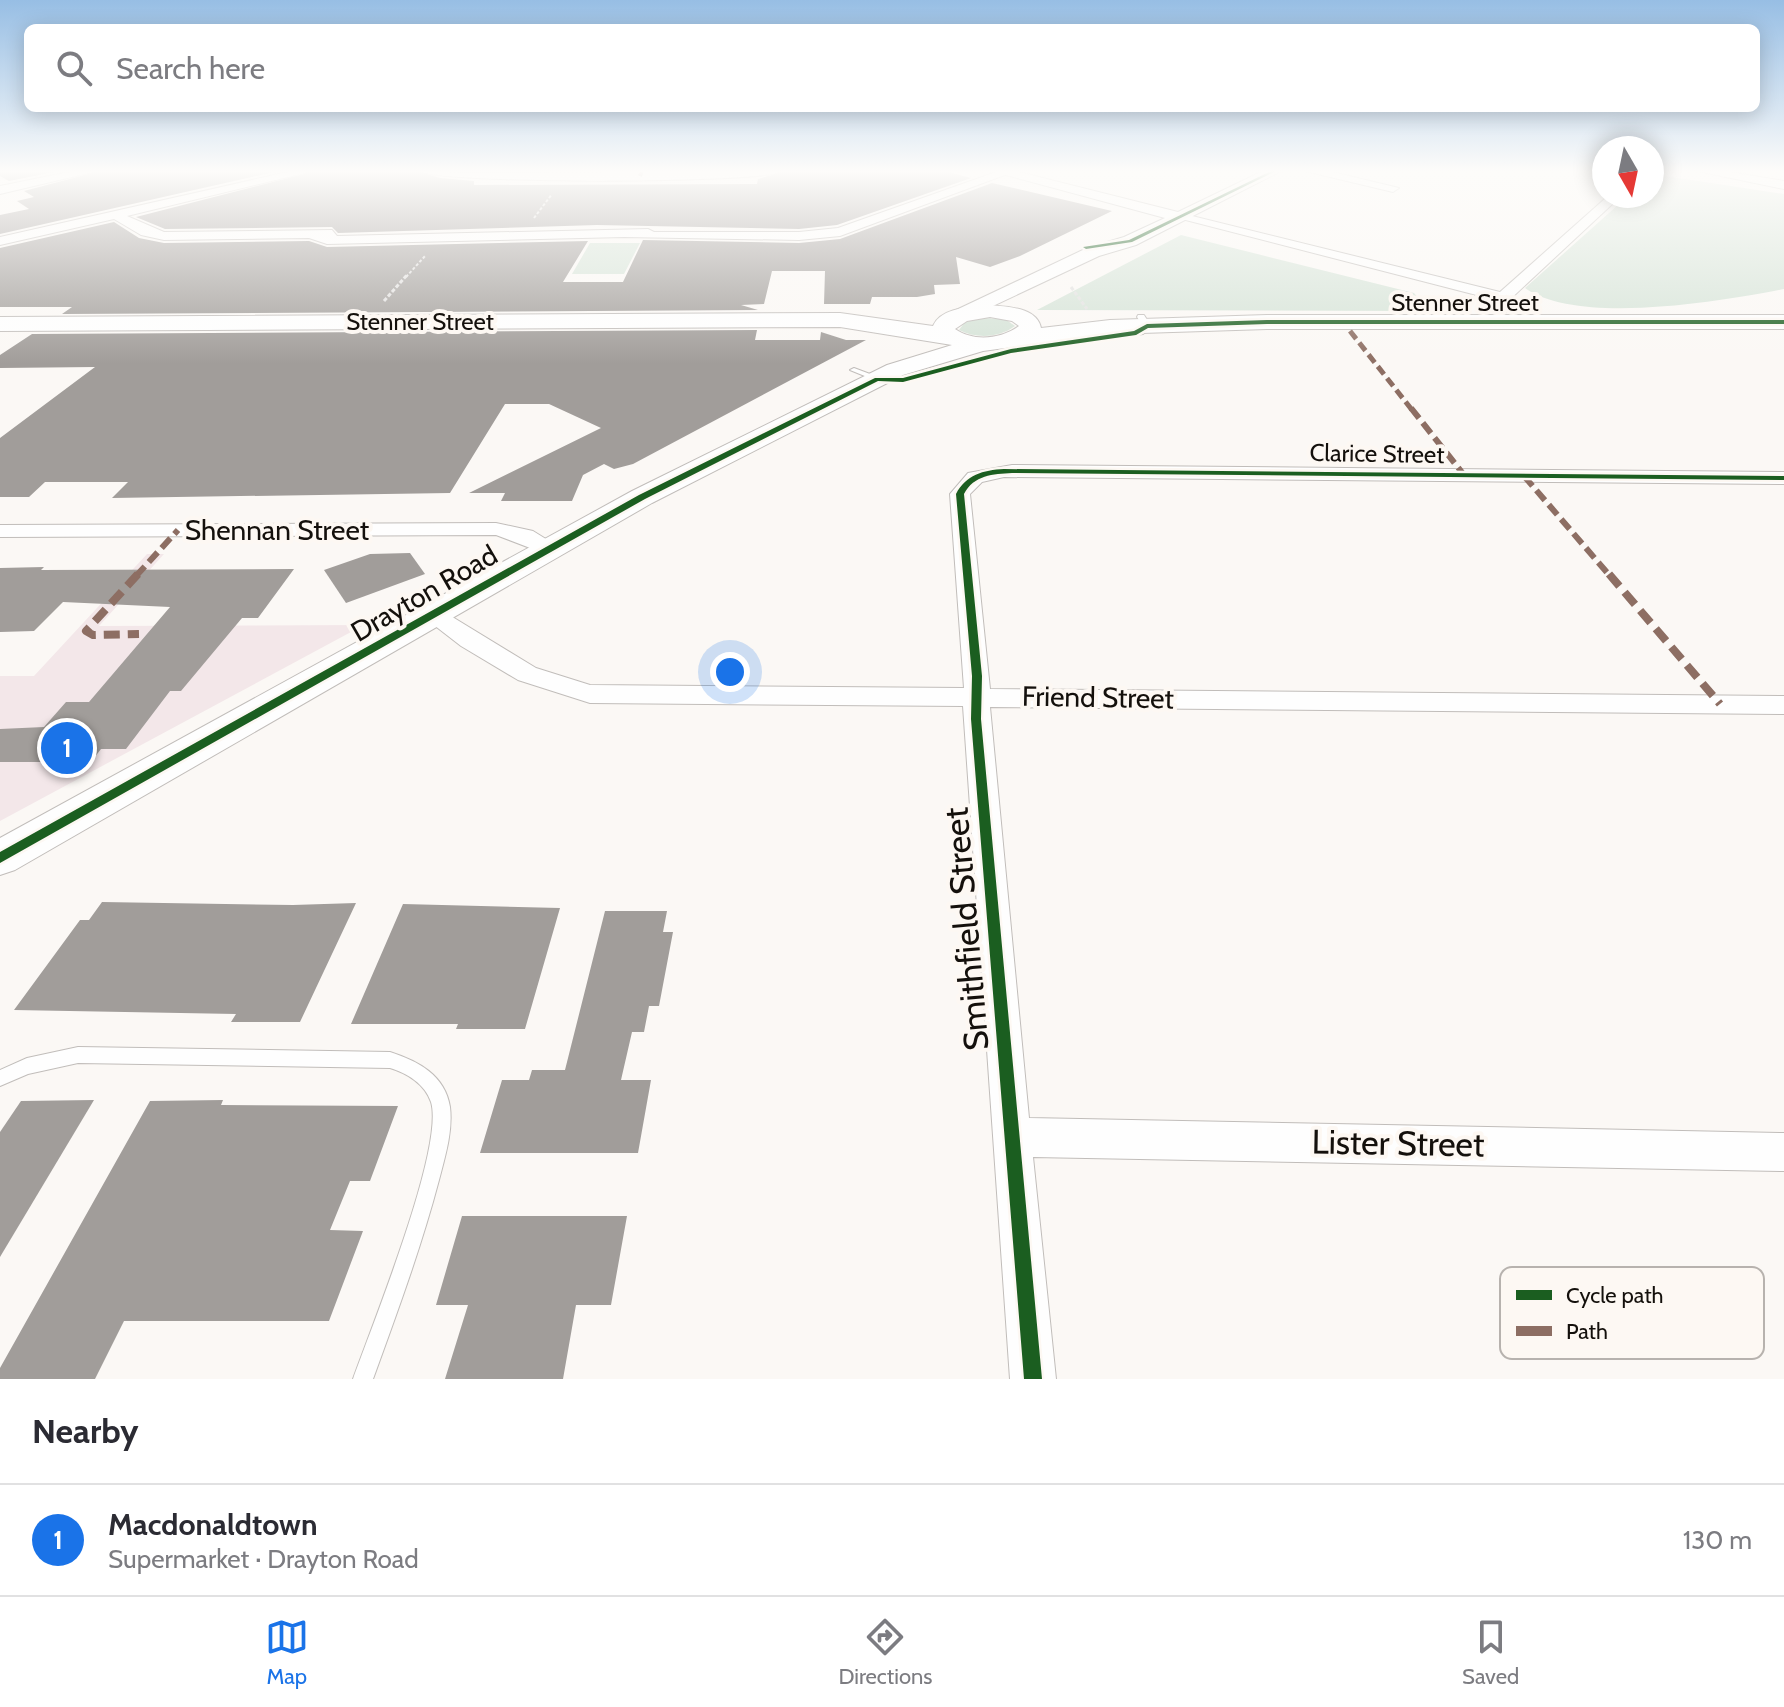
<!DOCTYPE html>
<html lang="en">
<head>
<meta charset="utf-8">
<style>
	:root { --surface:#fff; --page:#f7f7f7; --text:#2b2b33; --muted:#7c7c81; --line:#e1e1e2; --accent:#1a73e8 }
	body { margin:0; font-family:Cabin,sans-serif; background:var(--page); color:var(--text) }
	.compass { position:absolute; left:1592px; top:136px; width:72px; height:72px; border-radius:50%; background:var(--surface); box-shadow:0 4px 20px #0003; rotate:171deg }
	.you { position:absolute; left:730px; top:672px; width:28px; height:28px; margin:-20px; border:6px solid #fff; border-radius:50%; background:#1a73e8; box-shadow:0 0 0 12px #1a73e833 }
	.badge { display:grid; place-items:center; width:52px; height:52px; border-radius:50%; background:var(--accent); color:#fff; font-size:26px; font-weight:700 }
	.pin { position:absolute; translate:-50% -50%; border:4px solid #fff; box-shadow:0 2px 8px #0006 }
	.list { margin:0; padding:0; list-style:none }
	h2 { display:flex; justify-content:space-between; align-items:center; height:104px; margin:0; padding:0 32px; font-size:34px }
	h2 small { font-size:26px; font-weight:400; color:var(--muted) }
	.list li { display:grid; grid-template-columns:52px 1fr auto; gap:24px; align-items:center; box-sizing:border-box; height:112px; padding:0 32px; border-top:2px solid var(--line) }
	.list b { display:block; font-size:30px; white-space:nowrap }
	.list p { margin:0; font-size:26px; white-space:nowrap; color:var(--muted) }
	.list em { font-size:26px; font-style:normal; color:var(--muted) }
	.icon { flex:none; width:44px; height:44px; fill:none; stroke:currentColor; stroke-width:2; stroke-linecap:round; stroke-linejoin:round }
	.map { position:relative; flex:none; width:1784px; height:1379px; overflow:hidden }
	.search { position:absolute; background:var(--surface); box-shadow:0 4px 20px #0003; left:24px; right:24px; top:24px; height:88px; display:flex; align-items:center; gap:20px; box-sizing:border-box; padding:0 28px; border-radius:12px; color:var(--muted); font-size:30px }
	.sheet { height:216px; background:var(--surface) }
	nav { display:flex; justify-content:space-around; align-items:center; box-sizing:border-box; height:112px; border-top:2px solid var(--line); background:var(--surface); font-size:22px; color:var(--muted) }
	nav a { display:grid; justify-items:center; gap:4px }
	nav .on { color:var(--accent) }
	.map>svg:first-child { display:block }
</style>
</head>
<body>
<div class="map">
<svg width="1784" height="1379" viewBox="0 0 1784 1379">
	<rect width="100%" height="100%" fill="#fbf8f5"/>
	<polygon fill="#f3e7e9" points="147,554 164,554 99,626 364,625 0,821 0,676 34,676"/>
	<g fill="#d5e3d7">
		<path d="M1652 174 1784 194V289C1722 301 1578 326 1525 288L1628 196H1652Z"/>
		<polygon points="1181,235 1414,293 1426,307 1414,311 1037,310"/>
		<polygon points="590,243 640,243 624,274 572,274"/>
		<path d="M984 318 1005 319 1015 326C999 338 976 339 959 330L965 322Z"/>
	</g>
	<g fill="#a19d9a">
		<polygon points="0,171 59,171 9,181 0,176"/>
		<polygon points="100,171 278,171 0,234 0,215 29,209 17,201 34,197 24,191"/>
		<polygon points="316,171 417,171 440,178 474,181 474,185 757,184 758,179 786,171 944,171 971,178 837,225 799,229 597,225 338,233 332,227 165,229 136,217"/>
		<polygon points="992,183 1112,211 1020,256 990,267 956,257 960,284 934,285 935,294 917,297 872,297 870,304 824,304 825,271 772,271 764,304 741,305 758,310 62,314 72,307 0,307 0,248 114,222 139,238 164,243 309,241 327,247 588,241 563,282 623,282 643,240 799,243 840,239"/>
		<polygon points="757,330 755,340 820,340 821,332 846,340 866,340 633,464 614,469 604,464 583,475 572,501 501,501 505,493 469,493 601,428 549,404 505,404 450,493 112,498 128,482 45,482 29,497 0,497 0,438 95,367 0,368 0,355 32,334"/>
		<polygon points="410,553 425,574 346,603 324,570 370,554"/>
		<polygon points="44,567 41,570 294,569 258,618 242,618 181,691 170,691 126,749 101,749 87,767 43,767 48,762 0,762 0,729 44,727 66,702 89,702 170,607 63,602 34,631 0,632 0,568"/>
		<polygon points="102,902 293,905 356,903 300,1022 231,1022 236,1014 14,1010 80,920 89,920"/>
		<polygon points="403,904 560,908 525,1029 456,1029 458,1024 351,1024"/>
		<polygon points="605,911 667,911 663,932 673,932 659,1006 649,1006 644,1032 632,1032 621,1080 651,1080 638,1153 480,1153 502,1080 529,1080 532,1070 565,1070"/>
		<polygon points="94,1100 0,1257 0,1132 21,1101"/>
		<polygon points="223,1100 221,1105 398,1106 370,1181 350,1181 330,1230 363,1231 329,1321 124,1321 95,1379 0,1379 0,1368 150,1101"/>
		<polygon points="462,1216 627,1216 611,1305 576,1305 563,1379 445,1379 468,1305 436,1305"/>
	</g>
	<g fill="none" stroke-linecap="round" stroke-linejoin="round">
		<g stroke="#c1bdba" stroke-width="2">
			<g id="service">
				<polygon points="1138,315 1144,315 1151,326 1143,334 1011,353 903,382 877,381 850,370 854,368 878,377 903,378 1011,349 1138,330 1143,326 1137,317"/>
				<path d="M78 1047 390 1052C418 1061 445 1075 450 1107 453 1131 445 1157 439 1180 421 1248 397 1313 373 1379H353C371 1328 445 1147 431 1102 425 1084 407 1073 390 1068L78 1063 28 1074 0 1086V1070L27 1058Z"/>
			</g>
		</g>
		<g stroke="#c1bdba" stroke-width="2">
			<g id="minor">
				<polygon points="74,171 97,171 0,194 0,186"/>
				<polygon points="292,171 313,171 127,216 164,232 332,230 337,236 648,229 654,232 799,232 838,228 999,171 1010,173 840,236 799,240 624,237 327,244 309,238 164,240 141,235 114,219 0,245 0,237"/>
				<path d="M420 171 469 173 783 171C764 184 439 184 420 171Z"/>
				<polygon points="1305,171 1328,171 1399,188 1393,192"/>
				<polygon points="1697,171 1723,171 1784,181 1784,189"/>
				<polygon points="1608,196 1621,196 1505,304 1508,311 1500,316 1495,314 1489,303 1492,299 1174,217 1180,213 1500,292"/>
				<polygon points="1012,465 1784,472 1784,484 1004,477 982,482 970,494 990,689 1784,696 1784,714 990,707 1029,1118 1784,1133 1784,1171 1033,1157 1056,1379 1010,1379 963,706 590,703 518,680 461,646 421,615 433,608 441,610 536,668 590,685 964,688 950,494 968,473"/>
				<polygon points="496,523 533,531 562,549 551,556 496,535 0,537 0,525"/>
			</g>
		</g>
		<g stroke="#c1bdba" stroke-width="2">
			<polygon id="tertiary" points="991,171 1015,171 1178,212 1263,171 1281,171 1136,245 1099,256 961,321 951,315 954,311 1087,248 1124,237 1165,218"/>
		</g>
		<g stroke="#c1bdba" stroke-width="2">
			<path id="secondary" d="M990 305C1008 307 1037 307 1041 328L1110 320 1267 315H1784V329H1267L1110 334 983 351 903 375 652 503 15 870 0 875V838L632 491 887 365 952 345 840 327 0 331V317L840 313 933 326C941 307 972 307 990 305ZM990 317 1012 321 1019 326C1001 339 974 342 955 329L967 321Z"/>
		</g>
		<g stroke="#e2e1e0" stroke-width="2" stroke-dasharray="3 2" stroke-linecap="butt">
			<polyline points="534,218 552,194"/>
			<polyline points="406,277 426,255"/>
		</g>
		<g stroke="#e2e1e0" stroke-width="3" stroke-dasharray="4 2" stroke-linecap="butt">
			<polyline points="1071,287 1087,309"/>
			<polyline points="384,301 407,275"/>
		</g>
		<use href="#service" fill="#fefefe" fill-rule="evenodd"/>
		<use href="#minor" fill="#fefefe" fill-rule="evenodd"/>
		<use href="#tertiary" fill="#fefefe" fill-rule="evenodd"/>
		<use href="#secondary" fill="#fefefe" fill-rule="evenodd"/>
		<polyline stroke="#8d6e63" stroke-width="4" stroke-dasharray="8 4" stroke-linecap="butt" points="640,176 642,171"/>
		<polyline stroke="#8d6e63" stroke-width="5" stroke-dasharray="10 5" stroke-linecap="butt" points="1350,331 1412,410"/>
		<g stroke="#8d6e63" stroke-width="6" stroke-dasharray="13 6" stroke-linecap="butt">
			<polyline points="1411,408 1464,475"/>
			<polyline points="1524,476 1610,576"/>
			<polyline points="136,576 178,530"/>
		</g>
		<g stroke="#8d6e63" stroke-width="8" stroke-dasharray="16 8" stroke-linecap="butt">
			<polyline points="138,574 86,631 93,635 139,634"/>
			<polyline points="1609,574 1720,704"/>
		</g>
		<g stroke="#fdf8f3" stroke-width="5">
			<g id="cycleway">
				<polygon points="1271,171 1276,171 1132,242 1086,249 1083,247 1129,240"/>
				<polygon points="1267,320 1784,320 1784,324 1267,324 1148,328 1136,335 1011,353 903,382 878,381 645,499 0,863 0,852 639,495 875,378 903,378 1011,349 1134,331 1147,324"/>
				<path d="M1004 469 1784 476V480L1012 473C993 474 974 475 964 494L982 676 981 719 1042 1379H1024L971 719 972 676 956 494C966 475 983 470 1004 469Z"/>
			</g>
		</g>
		<use href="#cycleway" fill="#1b5e20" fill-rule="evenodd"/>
	</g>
	<linearGradient id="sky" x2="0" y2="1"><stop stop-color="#97bee4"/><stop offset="0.47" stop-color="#fdfcfa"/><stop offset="1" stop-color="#fdfcfa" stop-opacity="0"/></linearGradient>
	<rect width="1784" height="364" fill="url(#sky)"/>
	<g text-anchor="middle" stroke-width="8" stroke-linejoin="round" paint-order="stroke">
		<g font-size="24" fill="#14100c" stroke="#fdf8f3">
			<text x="1465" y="311">Stenner Street</text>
			<text x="420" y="330">Stenner Street</text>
			<text transform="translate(1377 454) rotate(1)" y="8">Clarice Street</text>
		</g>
		<g font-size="28" fill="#14100c" stroke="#fdf8f3">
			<text x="277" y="540">Shennan Street</text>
			<text transform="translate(424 593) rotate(-30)" y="10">Drayton Road</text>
			<text transform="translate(1098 697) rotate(1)" y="10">Friend Street</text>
		</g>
		<g font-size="34" fill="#14100c" stroke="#fdf8f3">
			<text transform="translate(966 929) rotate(-95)" y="12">Smithfield Street</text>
			<text transform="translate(1398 1143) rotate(1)" y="12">Lister Street</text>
		</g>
	</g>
	<rect x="1500" y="1267" width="264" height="92" rx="12" fill="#fdf8f3" stroke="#b7b2ae" stroke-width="2"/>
	<rect x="1516" y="1290" width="36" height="10" fill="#1b5e20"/>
	<rect x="1516" y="1326" width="36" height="10" fill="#8d6e63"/>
	<g font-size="22" fill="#14100c">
		<text x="1566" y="1303">Cycle path</text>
		<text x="1566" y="1339">Path</text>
	</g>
</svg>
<svg class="compass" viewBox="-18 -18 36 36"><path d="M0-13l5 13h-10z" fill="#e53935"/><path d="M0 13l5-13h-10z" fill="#7c7c81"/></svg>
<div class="you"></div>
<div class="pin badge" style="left:67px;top:748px">1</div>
<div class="search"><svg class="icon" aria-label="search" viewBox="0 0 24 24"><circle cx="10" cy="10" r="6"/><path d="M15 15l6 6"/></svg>Search here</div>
</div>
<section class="sheet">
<h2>Nearby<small></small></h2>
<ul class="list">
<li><span class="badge">1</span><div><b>Macdonaldtown</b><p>Supermarket · Drayton Road</p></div><em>130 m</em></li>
</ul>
</section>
<nav>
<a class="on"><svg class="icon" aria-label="map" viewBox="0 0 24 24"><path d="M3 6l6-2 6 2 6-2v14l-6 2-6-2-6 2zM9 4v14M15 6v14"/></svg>Map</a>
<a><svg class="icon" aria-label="directions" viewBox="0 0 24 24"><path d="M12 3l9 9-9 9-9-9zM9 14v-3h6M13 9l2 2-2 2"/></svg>Directions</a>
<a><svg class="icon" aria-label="saved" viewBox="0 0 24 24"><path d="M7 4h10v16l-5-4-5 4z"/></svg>Saved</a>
</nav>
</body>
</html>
